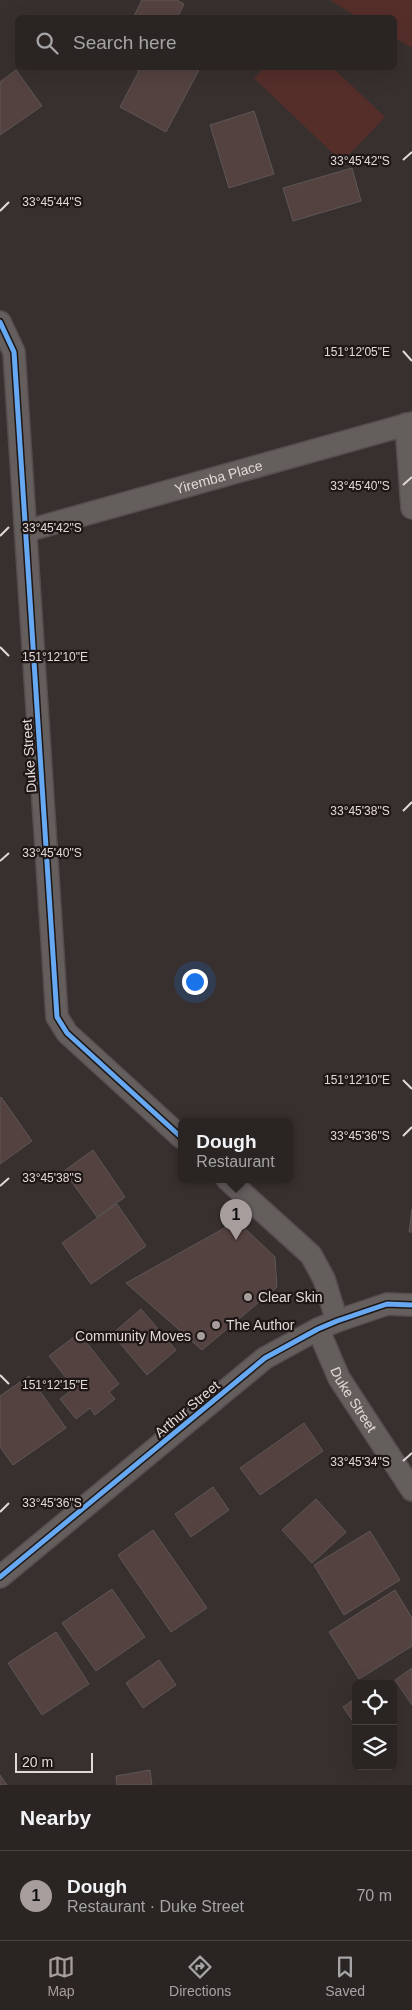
<!DOCTYPE html>
<html lang="en">
<head>
<meta charset="utf-8">
<style>
	:root { --surface:#2a2423; --page:#322c2b; --text:#f1f3f6; --muted:#a5a4a6; --line:#464141; --accent:#a69d9c }
	body { margin:0; font-family:Arial,sans-serif; background:var(--page); color:var(--text) }
	.controls { position:absolute; right:15px; bottom:15px; display:grid; overflow:hidden; border-radius:8px; box-shadow:0 5px 20px #0002 }
	.controls button { width:45px; height:45px; display:grid; place-items:center; padding:0; border:0; border-bottom:1px solid var(--line); background:var(--surface); color:var(--text); font:25px sans-serif }
	.scale { position:absolute; left:15px; bottom:12px; width:78px; box-sizing:border-box; padding-left:5px; border:2px solid #e2d8d7; border-top:0; font-size:14px; line-height:18px; white-space:nowrap; color:#e2d8d7; -webkit-text-stroke:4px #1e1716; paint-order:stroke }
	.you { position:absolute; left:194px; top:981px; width:18px; height:18px; margin:-12px; border:4px solid #fff; border-radius:50%; background:#1a73e8; box-shadow:0 0 0 8px #1a73e833 }
	.badge { display:grid; place-items:center; width:32px; height:32px; border-radius:50%; background:var(--accent); color:#111; font-size:16px; font-weight:700 }
	.pin { position:absolute; translate:-50% -41px; filter:drop-shadow(0 1px 2px #0008) }
	.pin::after { content:''; position:absolute; top:26px; width:18px; height:15px; background:inherit; clip-path:polygon(0 0,100% 0,50% 100%) }
	.popup { position:absolute; left:178px; top:1118px; width:115px; height:65px; box-sizing:border-box; display:grid; place-content:center; border-radius:8px; background:var(--surface); filter:drop-shadow(0 1px 4px #0005); font-size:16px; white-space:nowrap; color:var(--muted) }
	.popup b { font-size:19px; color:var(--text) }
	.popup::after { content:''; position:absolute; left:50%; top:100%; margin-left:-10px; border:10px solid transparent; border-top-color:var(--surface) }
	.list { margin:0; padding:0; list-style:none }
	h2 { display:flex; justify-content:space-between; align-items:center; height:65px; margin:0; padding:0 20px; font-size:21px }
	h2 small { font-size:16px; font-weight:400; color:var(--muted) }
	.list li { display:grid; grid-template-columns:32px 1fr auto; gap:15px; align-items:center; box-sizing:border-box; height:90px; padding:0 20px; border-top:1px solid var(--line) }
	.list b { display:block; font-size:19px; white-space:nowrap }
	.list p { margin:0; font-size:16px; white-space:nowrap; color:var(--muted) }
	.list em { font-size:16px; font-style:normal; color:var(--muted) }
	.icon { flex:none; width:28px; height:28px; fill:none; stroke:currentColor; stroke-width:2; stroke-linecap:round; stroke-linejoin:round }
	.map { position:relative; flex:none; width:412px; height:1785px; overflow:hidden }
	.search { position:absolute; background:var(--surface); box-shadow:0 5px 20px #0002; left:15px; right:15px; top:15px; height:55px; display:flex; align-items:center; gap:12px; box-sizing:border-box; padding:0 18px; border-radius:8px; color:var(--muted); font-size:19px }
	.sheet { height:155px; background:var(--surface) }
	nav { display:flex; justify-content:space-around; align-items:center; box-sizing:border-box; height:70px; border-top:1px solid var(--line); background:var(--surface); font-size:14px; color:var(--muted) }
	nav a { display:grid; justify-items:center; gap:2px }
	nav .on { color:var(--accent) }
	.map>svg:first-child { display:block }
</style>
</head>
<body>
<div class="map">
<svg width="412" height="1785" viewBox="0 0 412 1785">
	<rect width="100%" height="100%" fill="#38302f"/>
	<g fill="#552e2a">
		<polygon points="330,0 412,0 412,48 395,38 394,18 357,17"/>
		<polygon points="264,68 333,68 385,117 342,162 254,78"/>
	</g>
	<g fill="#534240" stroke="#5d5756">
		<polygon points="142,0 177,0 184,4 177,18 133,18"/>
		<polygon points="133,68 200,68 166,132 120,107 139,71"/>
		<polygon points="16,70 42,106 0,135 0,82"/>
		<polygon points="254,111 274,174 229,188 210,125"/>
		<polygon points="352,168 361,201 293,221 283,188"/>
		<polygon points="1,1097 32,1141 0,1164 0,1098"/>
		<polygon points="93,1150 125,1197 97,1217 64,1171"/>
		<polygon points="117,1204 146,1246 91,1284 62,1243"/>
		<polygon points="412,1209 412,1232 409,1232"/>
		<polygon points="237,1221 275,1257 277,1287 202,1350 126,1283"/>
		<polygon points="141,1309 176,1350 147,1375 112,1334"/>
		<polygon points="79,1333 119,1384 109,1392 115,1399 95,1415 90,1408 76,1419 60,1399 74,1388 49,1356"/>
		<polygon points="29,1376 66,1428 13,1465 0,1447 0,1396"/>
		<polygon points="304,1423 323,1451 260,1495 240,1468"/>
		<polygon points="213,1487 229,1510 191,1537 175,1514"/>
		<polygon points="316,1499 346,1532 312,1563 282,1530"/>
		<polygon points="153,1530 207,1608 171,1632 118,1555"/>
		<polygon points="370,1531 400,1580 344,1615 314,1565"/>
		<polygon points="112,1589 145,1637 96,1671 62,1623"/>
		<polygon points="395,1590 412,1618 412,1646 359,1679 329,1632"/>
		<polygon points="56,1632 89,1684 42,1715 8,1663"/>
		<polygon points="159,1660 176,1685 143,1708 126,1683"/>
		<polygon points="412,1668 412,1705 395,1680"/>
		<polygon points="356,1698 356,1717 352,1720 343,1707"/>
		<polygon points="150,1770 152,1785 117,1785 116,1776"/>
		<polygon points="0,1775 7,1785 0,1785"/>
	</g>
	<g fill="none" stroke-linecap="round" stroke-linejoin="round">
		<g stroke="#564e4e" stroke-width="24">
			<g id="minor">
				<polyline points="0,322 14,352 57,1017 67,1033 182,1138"/>
				<polyline points="406,424 412,508"/>
				<path id="s1" d="M26 531 412 423"/>
				<polyline points="227,1179 311,1255 324,1279 337,1321"/>
				<path id="s2" d="M318 1329 339 1378 412 1490"/>
				<polyline points="0,1577 265,1358 318,1329 337,1321 387,1304 412,1305"/>
			</g>
		</g>
		<use href="#minor" stroke="#645e5d" stroke-width="21"/>
		<g stroke="#1e1716" stroke-width="8">
			<g id="cycleway">
				<polyline points="0,322 14,352 57,1017 67,1033 182,1138"/>
				<polyline points="0,1577 265,1358 318,1329 337,1321 387,1304 412,1305"/>
			</g>
		</g>
		<use href="#cycleway" stroke="#66a8f1" stroke-width="5"/>
	</g>
	<path fill="none" stroke="#e2d8d7" stroke-width="2" d="M403 160 412 152M0 211 9 202M403 351 412 361M403 485 412 477M0 536 9 527M0 647 9 656M403 811 412 802M0 861 9 853M403 1080 412 1089M403 1136 412 1127M0 1186 9 1178M0 1375 9 1384M403 1461 412 1453M0 1512 9 1503"/>
	<g fill="#a69d9c" stroke="#1e1716" stroke-width="2">
		<circle cx="248" cy="1297" r="5"/>
		<circle cx="216" cy="1325" r="5"/>
		<circle cx="201" cy="1336" r="5"/>
	</g>
	<g text-anchor="middle" stroke-width="4.5" stroke-linejoin="round" paint-order="stroke">
		<g font-size="14" fill="#e2d8d7" stroke="#1e1716">
			<text dy="5" stroke="none"><textPath href="#s1" startOffset="200">Yiremba Place</textPath></text>
			<text transform="translate(29 756) rotate(-94)" y="5">Duke Street</text>
			<text dy="5" stroke="none"><textPath href="#s2" startOffset="79">Duke Street</textPath></text>
			<text transform="translate(187 1409) rotate(-40)" y="5">Arthur Street</text>
		</g>
		<g font-size="14" fill="#e2d8d7" stroke="#1e1716" text-anchor="start">
			<text x="258" y="1302">Clear Skin</text>
			<text x="226" y="1330">The Author</text>
			<text x="191" y="1341" text-anchor="end">Community Moves</text>
		</g>
	</g>
	<g font-size="12" text-anchor="middle" fill="#e2d8d7" stroke="#1e1716" stroke-width="4.5" stroke-linejoin="round" paint-order="stroke">
		<text x="360" y="165">33°45'42"S</text>
		<text x="52" y="206">33°45'44"S</text>
		<text x="357" y="356">151°12'05"E</text>
		<text x="360" y="490">33°45'40"S</text>
		<text x="52" y="532">33°45'42"S</text>
		<text x="55" y="661">151°12'10"E</text>
		<text x="360" y="815">33°45'38"S</text>
		<text x="52" y="857">33°45'40"S</text>
		<text x="357" y="1084">151°12'10"E</text>
		<text x="360" y="1140">33°45'36"S</text>
		<text x="52" y="1182">33°45'38"S</text>
		<text x="55" y="1389">151°12'15"E</text>
		<text x="360" y="1466">33°45'34"S</text>
		<text x="52" y="1507">33°45'36"S</text>
	</g>
</svg>
<div class="controls">
<button><svg class="icon" aria-label="locate" viewBox="0 0 24 24"><circle cx="12" cy="12" r="6"/><path d="M12 2v4M12 18v4M2 12h4M18 12h4"/></svg></button>
<button><svg class="icon" aria-label="layers" viewBox="0 0 24 24"><path d="M12 4l9 5-9 5-9-5zM3 14l9 5 9-5"/></svg></button>
</div>
<div class="scale">20 m</div>
<div class="you"></div>
<div class="pin badge" style="left:236px;top:1240px">1</div>
<div class="popup"><b>Dough</b>Restaurant</div>
<div class="search"><svg class="icon" aria-label="search" viewBox="0 0 24 24"><circle cx="10" cy="10" r="6"/><path d="M15 15l6 6"/></svg>Search here</div>
</div>
<section class="sheet">
<h2>Nearby<small></small></h2>
<ul class="list">
<li><span class="badge">1</span><div><b>Dough</b><p>Restaurant · Duke Street</p></div><em>70 m</em></li>
</ul>
</section>
<nav>
<a class="on"><svg class="icon" aria-label="map" viewBox="0 0 24 24"><path d="M3 6l6-2 6 2 6-2v14l-6 2-6-2-6 2zM9 4v14M15 6v14"/></svg>Map</a>
<a><svg class="icon" aria-label="directions" viewBox="0 0 24 24"><path d="M12 3l9 9-9 9-9-9zM9 14v-3h6M13 9l2 2-2 2"/></svg>Directions</a>
<a><svg class="icon" aria-label="saved" viewBox="0 0 24 24"><path d="M7 4h10v16l-5-4-5 4z"/></svg>Saved</a>
</nav>
</body>
</html>
